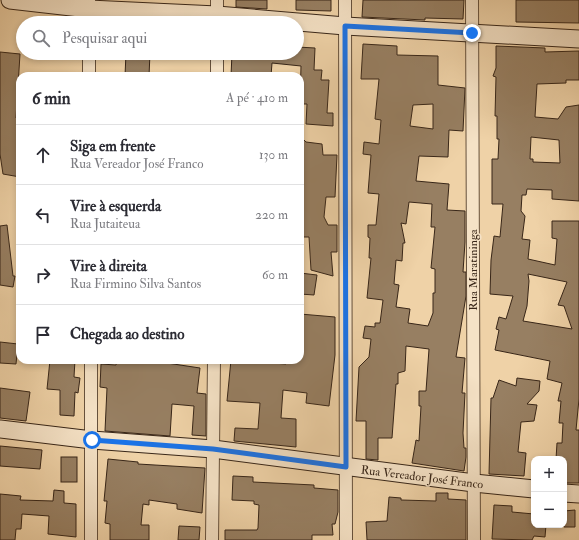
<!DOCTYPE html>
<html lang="pt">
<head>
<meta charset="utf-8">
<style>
	:root { --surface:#fff; --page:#f7f7f7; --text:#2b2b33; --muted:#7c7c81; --line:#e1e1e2 }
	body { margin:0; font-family:"IM FELL Double Pica",serif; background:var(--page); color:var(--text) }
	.controls { position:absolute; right:12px; bottom:12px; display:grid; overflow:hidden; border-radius:8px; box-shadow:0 2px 6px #0003 }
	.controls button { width:36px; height:36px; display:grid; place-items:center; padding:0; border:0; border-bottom:1px solid var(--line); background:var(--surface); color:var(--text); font:20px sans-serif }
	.stop { position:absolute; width:12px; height:12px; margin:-9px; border:3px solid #1a73e8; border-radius:50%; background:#fff }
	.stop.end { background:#1a73e8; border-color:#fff; box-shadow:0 1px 4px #0008 }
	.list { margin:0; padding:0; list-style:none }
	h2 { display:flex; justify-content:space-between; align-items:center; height:52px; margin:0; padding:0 16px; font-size:17px }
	h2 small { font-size:13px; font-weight:400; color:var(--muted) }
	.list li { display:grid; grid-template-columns:26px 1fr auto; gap:12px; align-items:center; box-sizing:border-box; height:60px; padding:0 16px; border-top:1px solid var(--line) }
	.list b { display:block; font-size:15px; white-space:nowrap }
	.list p { margin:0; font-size:13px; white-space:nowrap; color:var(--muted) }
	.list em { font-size:13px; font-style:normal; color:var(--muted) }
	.icon { flex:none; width:22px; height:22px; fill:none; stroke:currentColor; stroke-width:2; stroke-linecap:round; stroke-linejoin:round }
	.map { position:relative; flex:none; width:579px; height:540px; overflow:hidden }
	.search { position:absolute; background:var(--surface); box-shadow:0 2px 6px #0003; left:16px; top:16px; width:288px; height:44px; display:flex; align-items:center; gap:10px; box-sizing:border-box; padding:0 14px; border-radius:22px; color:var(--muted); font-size:15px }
	.panel { position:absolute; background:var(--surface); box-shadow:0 2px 6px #0003; left:16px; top:72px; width:288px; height:292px; border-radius:12px }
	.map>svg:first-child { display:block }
</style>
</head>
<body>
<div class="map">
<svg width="579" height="540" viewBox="0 0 579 540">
	<rect width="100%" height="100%" fill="#efd2a7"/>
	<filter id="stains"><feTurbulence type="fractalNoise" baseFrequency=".005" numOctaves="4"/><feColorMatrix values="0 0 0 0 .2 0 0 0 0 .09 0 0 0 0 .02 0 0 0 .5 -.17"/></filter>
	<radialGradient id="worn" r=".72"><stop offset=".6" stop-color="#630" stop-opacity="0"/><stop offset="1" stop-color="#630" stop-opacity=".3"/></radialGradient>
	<g fill="#977f62" stroke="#382618" fill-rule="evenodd">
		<polygon points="236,0 267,0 267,9 236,7"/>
		<polygon points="296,0 331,0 331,11 296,10"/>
		<polygon points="363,0 464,0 463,19 425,18 425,20 362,17"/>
		<polygon points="516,0 579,0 579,23 516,22"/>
		<path d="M363 44 397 46V55L438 56V85L465 88 463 131 449 130 448 157 419 156 416 181 449 184 447 210 465 211V242L463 272H466V296L456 357 465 358 462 393H465L463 433 464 448H466V457L464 471 412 463 416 440 419 441 421 406H419V391H426L429 349 406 346 405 371 398 373V384H396L392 438H378V460L366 459V421H356L359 367 369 357 371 339 363 338 365 326 375 327V323H380L383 300 367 298 371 258H369L370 238 368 237V225H376L379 194 368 193 371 155 363 154 364 142 379 144 381 120 375 119 379 79H361ZM433 104V129L410 126 413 105ZM409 202 432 204 431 227H435L431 268 435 269V293H433V313L428 326 408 323 410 309 396 307 399 285 394 284 396 260 402 261 403 243H405L401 223 406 224Z"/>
		<path d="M496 46 545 48V52L579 51V80H566V83L537 84 535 117 558 119 566 107 579 105V201L552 199V190L527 189 526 195H522L521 211 525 216 522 239 530 240 528 259 555 265 557 239 552 238V221H579V399L576 430H579V483H564V459H556L557 443H562L563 423H559L561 401H558L562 383 547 379 550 361 495 350 499 330 496 329 499 317 506 319 513 296 490 294 491 260 494 236 500 237 503 204H492V159H498L499 139H497V116H495L496 77 493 76 496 68ZM531 137 559 140 560 163 533 162V159H530ZM528 274 567 282 558 305 564 306 572 329 523 321 527 306 529 281Z"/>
		<polygon points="297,47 315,48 314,70 322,70 321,80 329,80 327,113 333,113 333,126 306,124 307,104 300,104 301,66 272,63 271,76 231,76 232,53 297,53"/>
		<polygon points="0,52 20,54 16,118 18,118 17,158 20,158 20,177 3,174 0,154"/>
		<polygon points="126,53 150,53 149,76 125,76"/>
		<polygon points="302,138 306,142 322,144 323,155 337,155 335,197 326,197 324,217 328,225 337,225 337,252 331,252 333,276 311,270 309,237 300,237 300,177"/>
		<polygon points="7,225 13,276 15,276 13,287 0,285 0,226"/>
		<polygon points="300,273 317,275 314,295 300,294"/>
		<polygon points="300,314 335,317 335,355 329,406 306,403 307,393 283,390 281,418 296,419 296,447 234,441 235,428 258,429 260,403 227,401 231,360 286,364 286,360 300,360"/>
		<polygon points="0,342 18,344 16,364 0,363"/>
		<polygon points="50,360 75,360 74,377 80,378 78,393 75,392 74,416 60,415 60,390 47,389"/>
		<polygon points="117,360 147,360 200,368 197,393 206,394 206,436 192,435 194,406 172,404 170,436 105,431 107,388 100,387 101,364 116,365"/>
		<polygon points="517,378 540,381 539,391 527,404 537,405 534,421 521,422 518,452 526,453 524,476 489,474 491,398 493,398 499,380 516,386"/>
		<polygon points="0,388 30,392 26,421 0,418"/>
		<polygon points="0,446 42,450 40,469 0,466"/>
		<rect x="61" y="457" width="16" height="25"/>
		<polygon points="108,459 138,462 138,464 205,468 202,513 177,509 177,504 149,500 149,505 143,504 141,525 149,525 149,540 110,540 110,524 105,523 107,501 104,501"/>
		<polygon points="233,476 253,477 253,482 314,485 314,488 338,490 338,512 335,524 332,524 333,535 312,535 312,540 225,540 225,530 257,530 258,528 259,505 254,504 254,501 232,500"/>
		<polygon points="54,490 64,491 64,503 76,504 76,537 48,534 49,516 22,514 21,529 16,529 15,540 0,540 0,494 21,496 20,500 53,501"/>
		<polygon points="436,493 448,493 448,499 466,500 466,540 367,540 366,522 387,521 389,497 401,498 401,500 436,501"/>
		<polygon points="494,505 512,506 512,512 534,514 534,525 546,525 545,537 534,536 532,540 492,539"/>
		<polygon points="575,510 575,527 564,527 564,511"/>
		<polygon points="179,526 200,527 199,540 178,540"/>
	</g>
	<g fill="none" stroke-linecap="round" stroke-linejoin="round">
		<g stroke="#66513c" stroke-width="14">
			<g id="street">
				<polyline points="89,0 89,23"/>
				<polyline points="217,0 217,23"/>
				<polyline points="345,0 346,540"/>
				<polyline points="472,0 474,540"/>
				<polyline points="89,53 89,76"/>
				<polyline points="217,76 217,53"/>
				<polyline points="91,540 91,360"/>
				<polyline points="212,540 214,360"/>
			</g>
		</g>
		<g stroke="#382618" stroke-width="19">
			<g id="secondary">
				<polyline points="10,0 89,9 217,15 345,26 579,39"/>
				<polyline points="0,429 92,440 213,449 474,483 534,489"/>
				<polyline points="564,493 579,494"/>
			</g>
		</g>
		<use href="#street" stroke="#f5e2c6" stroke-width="12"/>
		<use href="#secondary" stroke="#f5e2c6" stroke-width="17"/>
	</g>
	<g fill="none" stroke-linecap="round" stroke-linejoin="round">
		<polyline stroke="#1a73e8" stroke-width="5" points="92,440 213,449 346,467 345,26 472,33"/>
	</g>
	<g text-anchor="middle" stroke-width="3" stroke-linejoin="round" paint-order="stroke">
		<g font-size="12" fill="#382618" stroke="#f5e2c6">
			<text transform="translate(473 270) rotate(-90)" y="4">Rua Maratininga</text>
			<text transform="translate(422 477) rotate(7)" y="4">Rua Vereador José Franco</text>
		</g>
	</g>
	<rect width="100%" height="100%" filter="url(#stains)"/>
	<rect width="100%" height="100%" fill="url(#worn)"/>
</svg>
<div class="controls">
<button>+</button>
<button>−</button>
</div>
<div class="stop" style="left:92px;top:440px"></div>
<div class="stop end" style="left:472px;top:33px"></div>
<div class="search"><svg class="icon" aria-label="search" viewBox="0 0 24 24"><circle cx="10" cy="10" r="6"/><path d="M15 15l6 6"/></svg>Pesquisar aqui</div>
<section class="panel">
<h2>6 min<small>A pé · 410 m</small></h2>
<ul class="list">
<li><svg class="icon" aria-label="ahead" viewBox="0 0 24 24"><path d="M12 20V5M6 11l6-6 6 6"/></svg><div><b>Siga em frente</b><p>Rua Vereador José Franco</p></div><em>130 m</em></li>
<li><svg class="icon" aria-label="left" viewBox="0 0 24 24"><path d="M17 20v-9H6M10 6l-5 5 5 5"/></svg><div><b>Vire à esquerda</b><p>Rua Jutaiteua</p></div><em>220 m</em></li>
<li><svg class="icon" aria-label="right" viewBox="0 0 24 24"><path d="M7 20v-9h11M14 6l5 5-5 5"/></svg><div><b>Vire à direita</b><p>Rua Firmino Silva Santos</p></div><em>60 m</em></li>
<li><svg class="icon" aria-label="arrive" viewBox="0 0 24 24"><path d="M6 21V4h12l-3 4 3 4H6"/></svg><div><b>Chegada ao destino</b></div></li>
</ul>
</section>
</div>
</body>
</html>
